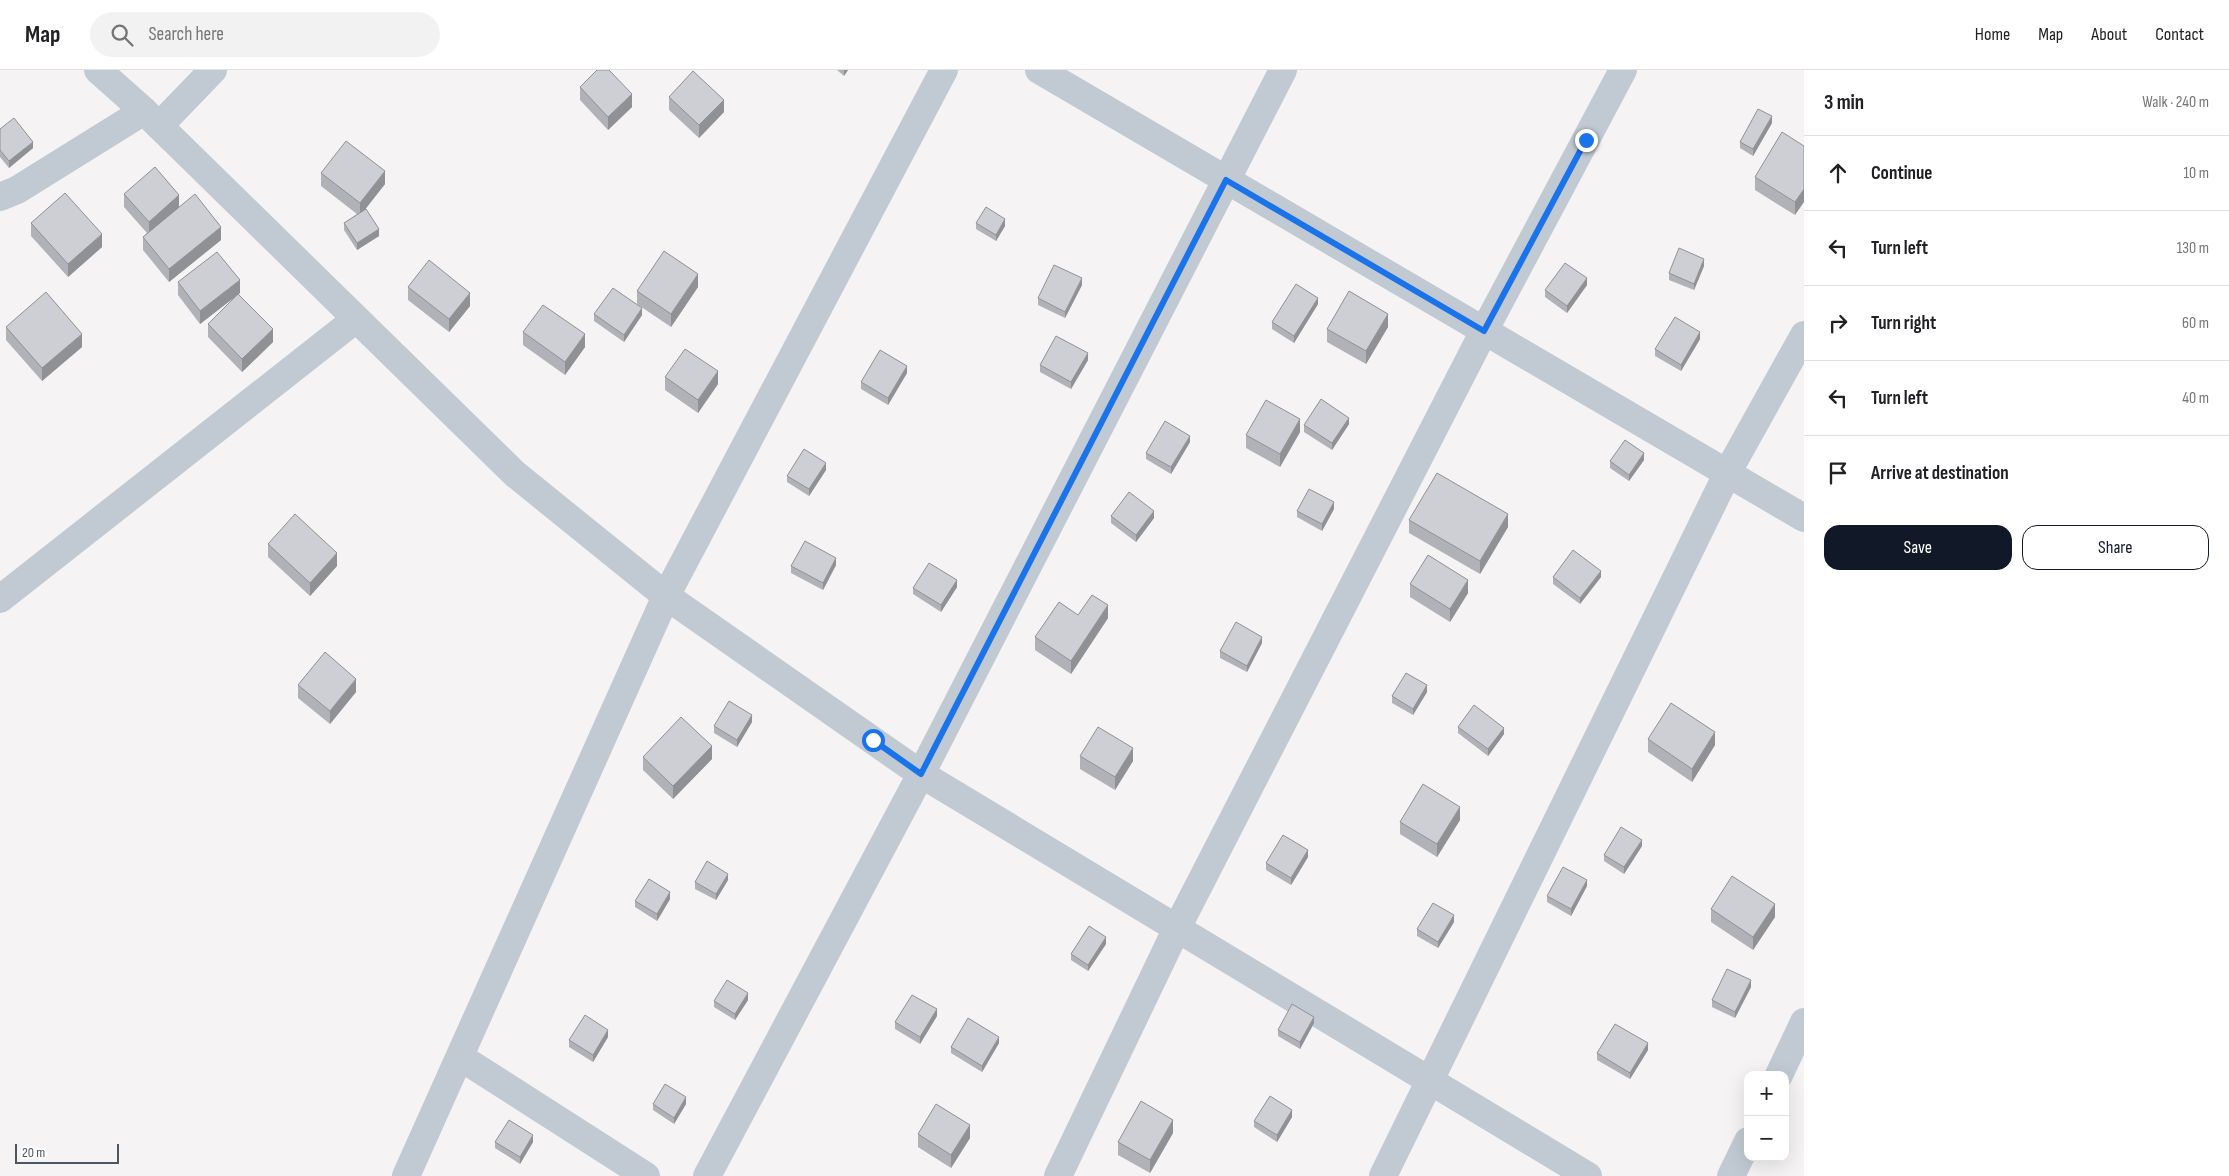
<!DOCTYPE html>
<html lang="en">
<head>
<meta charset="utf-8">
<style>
	:root { --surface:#fff; --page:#f2f2f2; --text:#202124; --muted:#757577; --line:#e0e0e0; --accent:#111827 }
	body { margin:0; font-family:"Sofia Sans Condensed",sans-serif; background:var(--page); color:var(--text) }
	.controls { position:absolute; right:15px; bottom:15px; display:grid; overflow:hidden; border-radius:10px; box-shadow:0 5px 20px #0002 }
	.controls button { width:45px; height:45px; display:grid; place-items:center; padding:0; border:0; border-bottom:1px solid var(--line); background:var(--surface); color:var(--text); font:25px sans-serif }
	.scale { position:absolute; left:15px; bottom:12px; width:104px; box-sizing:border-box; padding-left:5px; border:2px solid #4a5661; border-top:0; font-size:14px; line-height:18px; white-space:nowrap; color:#4a5661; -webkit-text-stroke:4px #fff; paint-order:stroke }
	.stop { position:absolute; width:15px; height:15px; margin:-11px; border:4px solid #1a73e8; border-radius:50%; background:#fff }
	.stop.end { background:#1a73e8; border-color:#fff; box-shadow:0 1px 5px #0008 }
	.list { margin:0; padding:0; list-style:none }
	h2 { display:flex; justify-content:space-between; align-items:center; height:65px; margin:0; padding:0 20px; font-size:21px }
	h2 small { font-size:16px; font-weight:400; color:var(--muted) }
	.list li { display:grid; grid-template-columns:32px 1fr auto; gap:15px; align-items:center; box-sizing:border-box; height:75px; padding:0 20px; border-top:1px solid var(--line) }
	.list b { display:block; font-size:19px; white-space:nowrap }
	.list em { font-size:16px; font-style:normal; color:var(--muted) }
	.actions { display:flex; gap:10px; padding:15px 20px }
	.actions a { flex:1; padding:11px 0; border:1px solid var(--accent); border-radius:15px; text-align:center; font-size:18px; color:var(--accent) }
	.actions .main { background:var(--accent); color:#fff }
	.icon { flex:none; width:28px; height:28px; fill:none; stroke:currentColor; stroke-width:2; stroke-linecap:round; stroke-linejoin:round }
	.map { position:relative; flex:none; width:1804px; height:1106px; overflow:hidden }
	header { display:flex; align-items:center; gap:30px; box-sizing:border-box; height:70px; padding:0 25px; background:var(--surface); border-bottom:1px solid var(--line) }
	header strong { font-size:24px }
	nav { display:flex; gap:28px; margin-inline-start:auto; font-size:18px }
	.search { width:350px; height:45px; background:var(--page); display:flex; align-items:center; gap:12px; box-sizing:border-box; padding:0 18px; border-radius:28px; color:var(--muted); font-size:19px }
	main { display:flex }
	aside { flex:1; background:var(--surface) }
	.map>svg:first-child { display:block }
</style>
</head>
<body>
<header>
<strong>Map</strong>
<div class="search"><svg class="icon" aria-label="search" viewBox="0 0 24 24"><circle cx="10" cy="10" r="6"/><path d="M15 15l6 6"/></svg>Search here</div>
<nav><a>Home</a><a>Map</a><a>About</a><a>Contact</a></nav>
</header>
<main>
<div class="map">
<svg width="1804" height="1106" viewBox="0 0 1804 1106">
	<rect width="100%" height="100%" fill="#f5f3f3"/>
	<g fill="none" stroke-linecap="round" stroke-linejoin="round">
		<g stroke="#c1cad2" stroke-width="28">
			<polyline points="98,0 144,41 515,404 666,526 921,704 1588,1106"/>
			<polyline points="1039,0 1804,448"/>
			<polyline points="159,56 213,0"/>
			<polyline points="0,127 17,120 144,41"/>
			<polyline points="0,529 356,249"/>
			<polyline points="460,987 646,1106"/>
			<polyline points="1779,1005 1804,952"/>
			<polyline points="406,1106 666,526 944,0"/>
			<polyline points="707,1106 921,704 1283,0"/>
			<polyline points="1058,1106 1177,858 1484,261 1623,0"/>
			<polyline points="1383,1106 1730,398 1804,265"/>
			<polyline points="1731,1106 1748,1071"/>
		</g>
	</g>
	<g fill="#b0b2b7">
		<polygon points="837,0 848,0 844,6"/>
		<polygon points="580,17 632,37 608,60 580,30"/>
		<polygon points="669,27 724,42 699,68 669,40"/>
		<polygon points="1772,53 1753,86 1740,78 1740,72"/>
		<polygon points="0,59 33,78 9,98 0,87"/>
		<polygon points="1804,76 1795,145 1755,120 1755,107"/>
		<polygon points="321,103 385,114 365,139 379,166 357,180 344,160 344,153 357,144 321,116"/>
		<polygon points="124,124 179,138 221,170 169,212 143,180 143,167 147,163 124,137"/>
		<polygon points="31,153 102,177 68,207 31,166"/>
		<polygon points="976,153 1005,156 996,171 976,159"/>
		<polygon points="1704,196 1694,220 1669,210 1669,203"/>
		<polygon points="178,212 240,223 200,254 178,225"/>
		<polygon points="1082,215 1065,248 1038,235 1038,228"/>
		<polygon points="1587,215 1567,243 1545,227 1545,220"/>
		<polygon points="408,217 470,236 449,262 408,230"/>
		<polygon points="698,217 671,257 637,234 637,221"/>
		<polygon points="1318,234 1294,273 1272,259 1272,252"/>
		<polygon points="594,244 642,245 624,272 594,251"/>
		<polygon points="208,254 273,272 242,302 208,267"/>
		<polygon points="6,257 82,277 42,311 6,270"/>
		<polygon points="1388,257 1366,294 1327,272 1327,259"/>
		<polygon points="523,262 585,277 565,305 523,275"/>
		<polygon points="1700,269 1681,301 1655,286 1655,279"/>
		<polygon points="1088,290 1071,319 1040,302 1040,295"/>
		<polygon points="907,303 888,335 861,319 861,312"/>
		<polygon points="665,307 718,314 698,343 665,320"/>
		<polygon points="1349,354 1332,380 1304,362 1304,355"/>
		<polygon points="1300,362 1280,397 1246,378 1246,365"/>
		<polygon points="1190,372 1171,404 1146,389 1146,383"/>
		<polygon points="1644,390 1629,411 1610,398 1610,391"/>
		<polygon points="826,400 809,426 787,412 787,406"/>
		<polygon points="1334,439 1322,461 1297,447 1297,441"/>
		<polygon points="1111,446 1154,448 1136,472 1111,453"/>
		<polygon points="1409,450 1508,457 1480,504 1409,463"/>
		<polygon points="268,474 337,496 310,526 268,487"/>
		<polygon points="836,495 823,520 791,503 791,496"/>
		<polygon points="1553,507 1601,507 1580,534 1553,514"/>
		<polygon points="1410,514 1468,523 1450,552 1410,527"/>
		<polygon points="957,517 941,542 913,524 913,518"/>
		<polygon points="1078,545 1108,548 1071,604 1035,580 1035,567"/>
		<polygon points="1262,573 1247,602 1220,588 1220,581"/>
		<polygon points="298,615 356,622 330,654 298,628"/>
		<polygon points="1427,622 1413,645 1392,633 1392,626"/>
		<polygon points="752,652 737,677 714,663 714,656"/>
		<polygon points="1458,657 1504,664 1488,686 1458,663"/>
		<polygon points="1648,669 1715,675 1692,712 1648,682"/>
		<polygon points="1080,686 1133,691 1115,720 1080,699"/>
		<polygon points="643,687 712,689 673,729 643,700"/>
		<polygon points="1460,750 1437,787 1400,764 1400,752"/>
		<polygon points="1642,776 1624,804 1604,791 1604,785"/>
		<polygon points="1308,787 1291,815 1266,800 1266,793"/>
		<polygon points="728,810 716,830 695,819 695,812"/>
		<polygon points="1587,816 1571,846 1547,832 1547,826"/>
		<polygon points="670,829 657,851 635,837 635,831"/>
		<polygon points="1711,839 1775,847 1753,880 1711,852"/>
		<polygon points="1454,852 1438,878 1417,866 1417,859"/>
		<polygon points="1106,874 1088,901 1071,890 1071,884"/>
		<polygon points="1751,917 1735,948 1712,937 1712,930"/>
		<polygon points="748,930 735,950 714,937 714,931"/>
		<polygon points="937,946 920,974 895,959 895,952"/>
		<polygon points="1314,953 1300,979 1278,966 1278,960"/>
		<polygon points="608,967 593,992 569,977 569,970"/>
		<polygon points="999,973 982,1002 951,983 951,977"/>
		<polygon points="1648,980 1630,1009 1597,990 1597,983"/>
		<polygon points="653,1034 686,1034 674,1054 653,1040"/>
		<polygon points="1292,1047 1277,1072 1254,1057 1254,1051"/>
		<polygon points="1173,1063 1150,1103 1118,1085 1118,1072"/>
		<polygon points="918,1064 970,1068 951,1098 918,1077"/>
		<polygon points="495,1072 533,1072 520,1094 495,1078"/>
	</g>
	<g fill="#909195">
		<polygon points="844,0 848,0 844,6"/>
		<polygon points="632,24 632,37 608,60 608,47"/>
		<polygon points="724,30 724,42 699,68 699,55"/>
		<polygon points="1772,46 1772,53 1753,86 1753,79"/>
		<polygon points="33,72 33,78 9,98 9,91"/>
		<polygon points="385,101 385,114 360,146 360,133"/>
		<polygon points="1804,119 1804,132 1795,145 1795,132"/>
		<polygon points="179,125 179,138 149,165 149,152"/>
		<polygon points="1005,149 1005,156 996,171 996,165"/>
		<polygon points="221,157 221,170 169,212 169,199"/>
		<polygon points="379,159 379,166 357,180 357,173"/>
		<polygon points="102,164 102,177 68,207 68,194"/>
		<polygon points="1704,189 1704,196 1694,220 1694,214"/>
		<polygon points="698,204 698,217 671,257 671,244"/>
		<polygon points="1082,208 1082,215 1065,248 1065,242"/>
		<polygon points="1587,208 1587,215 1567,243 1567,236"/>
		<polygon points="240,210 240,223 200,254 200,241"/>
		<polygon points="470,223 470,236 449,262 449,249"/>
		<polygon points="1318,228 1318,234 1294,273 1294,266"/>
		<polygon points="642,238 642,245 624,272 624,265"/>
		<polygon points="1388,244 1388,257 1366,294 1366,281"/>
		<polygon points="273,259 273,272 242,302 242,289"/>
		<polygon points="1700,262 1700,269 1681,301 1681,295"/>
		<polygon points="82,264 82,277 42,311 42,298"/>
		<polygon points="585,264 585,277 565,305 565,292"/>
		<polygon points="1088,283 1088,290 1071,319 1071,312"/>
		<polygon points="907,296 907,303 888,335 888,328"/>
		<polygon points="718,301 718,314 698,343 698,330"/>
		<polygon points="1349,348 1349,354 1332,380 1332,373"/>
		<polygon points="1300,349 1300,362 1280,397 1280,384"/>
		<polygon points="1190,366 1190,372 1171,404 1171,397"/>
		<polygon points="1644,383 1644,390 1629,411 1629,405"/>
		<polygon points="826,393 826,400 809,426 809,419"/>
		<polygon points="1334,432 1334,439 1322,461 1322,454"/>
		<polygon points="1154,441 1154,448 1136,472 1136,465"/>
		<polygon points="1508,444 1508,457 1480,504 1480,491"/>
		<polygon points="337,483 337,496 310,526 310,513"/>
		<polygon points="836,488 836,495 823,520 823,513"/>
		<polygon points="1601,501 1601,507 1580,534 1580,528"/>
		<polygon points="957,510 957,517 941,542 941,535"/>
		<polygon points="1468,510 1468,523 1450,552 1450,539"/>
		<polygon points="1108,535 1108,548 1071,604 1071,591"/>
		<polygon points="1262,567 1262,573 1247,602 1247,596"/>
		<polygon points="356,609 356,622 330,654 330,641"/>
		<polygon points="1427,615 1427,622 1413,645 1413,639"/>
		<polygon points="752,645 752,652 737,677 737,670"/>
		<polygon points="1504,658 1504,664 1488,686 1488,679"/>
		<polygon points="1715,662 1715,675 1692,712 1692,699"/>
		<polygon points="712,676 712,689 673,729 673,716"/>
		<polygon points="1133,678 1133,691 1115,720 1115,707"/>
		<polygon points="1460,737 1460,750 1437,787 1437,774"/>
		<polygon points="1642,770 1642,776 1624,804 1624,797"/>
		<polygon points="1308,780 1308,787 1291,815 1291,808"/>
		<polygon points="728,804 728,810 716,830 716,824"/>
		<polygon points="1587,810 1587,816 1571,846 1571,839"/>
		<polygon points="670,822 670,829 657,851 657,844"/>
		<polygon points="1775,834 1775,847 1753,880 1753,867"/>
		<polygon points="1454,845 1454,852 1438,878 1438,872"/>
		<polygon points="1106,867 1106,874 1088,901 1088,895"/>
		<polygon points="1751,910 1751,917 1735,948 1735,942"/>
		<polygon points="748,923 748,930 735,950 735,944"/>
		<polygon points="937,939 937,946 920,974 920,967"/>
		<polygon points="1314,947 1314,953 1300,979 1300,972"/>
		<polygon points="608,960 608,967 593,992 593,985"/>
		<polygon points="999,967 999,973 982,1002 982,996"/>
		<polygon points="1648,973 1648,980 1630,1009 1630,1003"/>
		<polygon points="686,1027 686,1034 674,1054 674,1048"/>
		<polygon points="1292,1040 1292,1047 1277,1072 1277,1065"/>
		<polygon points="1173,1050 1173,1063 1150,1103 1150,1090"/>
		<polygon points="970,1055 970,1068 951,1098 951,1085"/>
		<polygon points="533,1065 533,1072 520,1094 520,1087"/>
	</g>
	<g fill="#cdcfd5" stroke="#909195">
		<polygon points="597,0 609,0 632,24 608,47 580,17"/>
		<polygon points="693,1 724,30 699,55 669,27"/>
		<polygon points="1758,39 1772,46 1753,79 1740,72"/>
		<polygon points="14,48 33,72 9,91 0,80 0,59"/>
		<polygon points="1782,62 1804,76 1804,119 1795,132 1755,107"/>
		<polygon points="346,71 385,101 360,133 321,103"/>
		<polygon points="155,97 179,125 149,152 124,124"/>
		<polygon points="65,123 102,164 68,194 31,153"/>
		<polygon points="195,124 221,157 169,199 143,167"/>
		<polygon points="986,137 1005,149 996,165 976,153"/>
		<polygon points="366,139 379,159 357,173 344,153"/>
		<polygon points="1679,178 1704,189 1694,214 1669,203"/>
		<polygon points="664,181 698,204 671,244 637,221"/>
		<polygon points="217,182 240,210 200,241 178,212"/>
		<polygon points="429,190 470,223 449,249 408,217"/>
		<polygon points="1565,193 1587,208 1567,236 1545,220"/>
		<polygon points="1054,195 1082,208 1065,242 1038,228"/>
		<polygon points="1296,214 1318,228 1294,266 1272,252"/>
		<polygon points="613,218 642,238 624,265 594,244"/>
		<polygon points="1349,221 1388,244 1366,281 1327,259"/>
		<polygon points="46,222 82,264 42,298 6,257"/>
		<polygon points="238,224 273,259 242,289 208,254"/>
		<polygon points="543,235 585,264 565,292 523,262"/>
		<polygon points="1675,247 1700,262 1681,295 1655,279"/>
		<polygon points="1056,266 1088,283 1071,312 1040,295"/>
		<polygon points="685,279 718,301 698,330 665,307"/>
		<polygon points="880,280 907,296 888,328 861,312"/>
		<polygon points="1321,329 1349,348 1332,373 1304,355"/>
		<polygon points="1266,330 1300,349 1280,384 1246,365"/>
		<polygon points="1165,351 1190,366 1171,397 1146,383"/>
		<polygon points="1625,370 1644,383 1629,405 1610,391"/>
		<polygon points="804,379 826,393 809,419 787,406"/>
		<polygon points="1437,403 1508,444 1480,491 1409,450"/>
		<polygon points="1309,419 1334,432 1322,454 1297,441"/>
		<polygon points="1129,422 1154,441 1136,465 1111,446"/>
		<polygon points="295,444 337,483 310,513 268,474"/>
		<polygon points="805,471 836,488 823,513 791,496"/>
		<polygon points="1573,480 1601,501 1580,528 1553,507"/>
		<polygon points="1428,485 1468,510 1450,539 1410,514"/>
		<polygon points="929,493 957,510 941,535 913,518"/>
		<polygon points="1092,525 1108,535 1071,591 1035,567 1059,532 1078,545"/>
		<polygon points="1236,552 1262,567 1247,596 1220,581"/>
		<polygon points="325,582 356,609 330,641 298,615"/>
		<polygon points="1406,603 1427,615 1413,639 1392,626"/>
		<polygon points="729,631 752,645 737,670 714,656"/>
		<polygon points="1671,633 1715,662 1692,699 1648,669"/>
		<polygon points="1474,635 1504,658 1488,679 1458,657"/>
		<polygon points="681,647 712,676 673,716 643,687"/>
		<polygon points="1098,657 1133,678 1115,707 1080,686"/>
		<polygon points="1423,714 1460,737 1437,774 1400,752"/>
		<polygon points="1621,757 1642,770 1624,797 1604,785"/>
		<polygon points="1283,765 1308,780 1291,808 1266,793"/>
		<polygon points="707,791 728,804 716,824 695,812"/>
		<polygon points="1563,797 1587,810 1571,839 1547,826"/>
		<polygon points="1732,806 1775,834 1753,867 1711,839"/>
		<polygon points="649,809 670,822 657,844 635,831"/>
		<polygon points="1433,833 1454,845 1438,872 1417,859"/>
		<polygon points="1089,856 1106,867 1088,895 1071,884"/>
		<polygon points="1727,899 1751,910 1735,942 1712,930"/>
		<polygon points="727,910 748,923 735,944 714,931"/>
		<polygon points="912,925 937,939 920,967 895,952"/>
		<polygon points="1292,934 1314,947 1300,972 1278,960"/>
		<polygon points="585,945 608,960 593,985 569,970"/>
		<polygon points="968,948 999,967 982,996 951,977"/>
		<polygon points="1615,954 1648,973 1630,1003 1597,983"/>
		<polygon points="665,1014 686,1027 674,1048 653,1034"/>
		<polygon points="1270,1026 1292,1040 1277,1065 1254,1051"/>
		<polygon points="1141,1031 1173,1050 1150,1090 1118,1072"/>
		<polygon points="936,1034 970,1055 951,1085 918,1064"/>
		<polygon points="509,1050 533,1065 520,1087 495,1072"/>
	</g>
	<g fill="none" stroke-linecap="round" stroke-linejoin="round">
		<polyline stroke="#1a73e8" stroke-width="6" points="873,670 921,704 1226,110 1484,261 1586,70"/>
	</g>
</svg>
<div class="controls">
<button>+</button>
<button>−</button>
</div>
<div class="scale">20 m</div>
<div class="stop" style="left:873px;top:670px"></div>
<div class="stop end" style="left:1586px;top:70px"></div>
</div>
<aside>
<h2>3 min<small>Walk · 240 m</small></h2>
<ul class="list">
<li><svg class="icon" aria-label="ahead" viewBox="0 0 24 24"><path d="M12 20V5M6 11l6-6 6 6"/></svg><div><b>Continue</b></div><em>10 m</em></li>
<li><svg class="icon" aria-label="left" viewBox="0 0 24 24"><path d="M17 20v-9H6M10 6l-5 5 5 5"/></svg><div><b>Turn left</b></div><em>130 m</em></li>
<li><svg class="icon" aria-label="right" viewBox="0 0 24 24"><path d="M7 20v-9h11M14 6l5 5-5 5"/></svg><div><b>Turn right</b></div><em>60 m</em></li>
<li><svg class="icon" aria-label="left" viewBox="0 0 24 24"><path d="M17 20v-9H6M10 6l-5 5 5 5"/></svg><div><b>Turn left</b></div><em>40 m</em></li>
<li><svg class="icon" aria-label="arrive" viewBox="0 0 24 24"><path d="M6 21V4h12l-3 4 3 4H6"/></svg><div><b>Arrive at destination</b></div></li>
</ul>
<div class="actions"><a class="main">Save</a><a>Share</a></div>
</aside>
</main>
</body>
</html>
